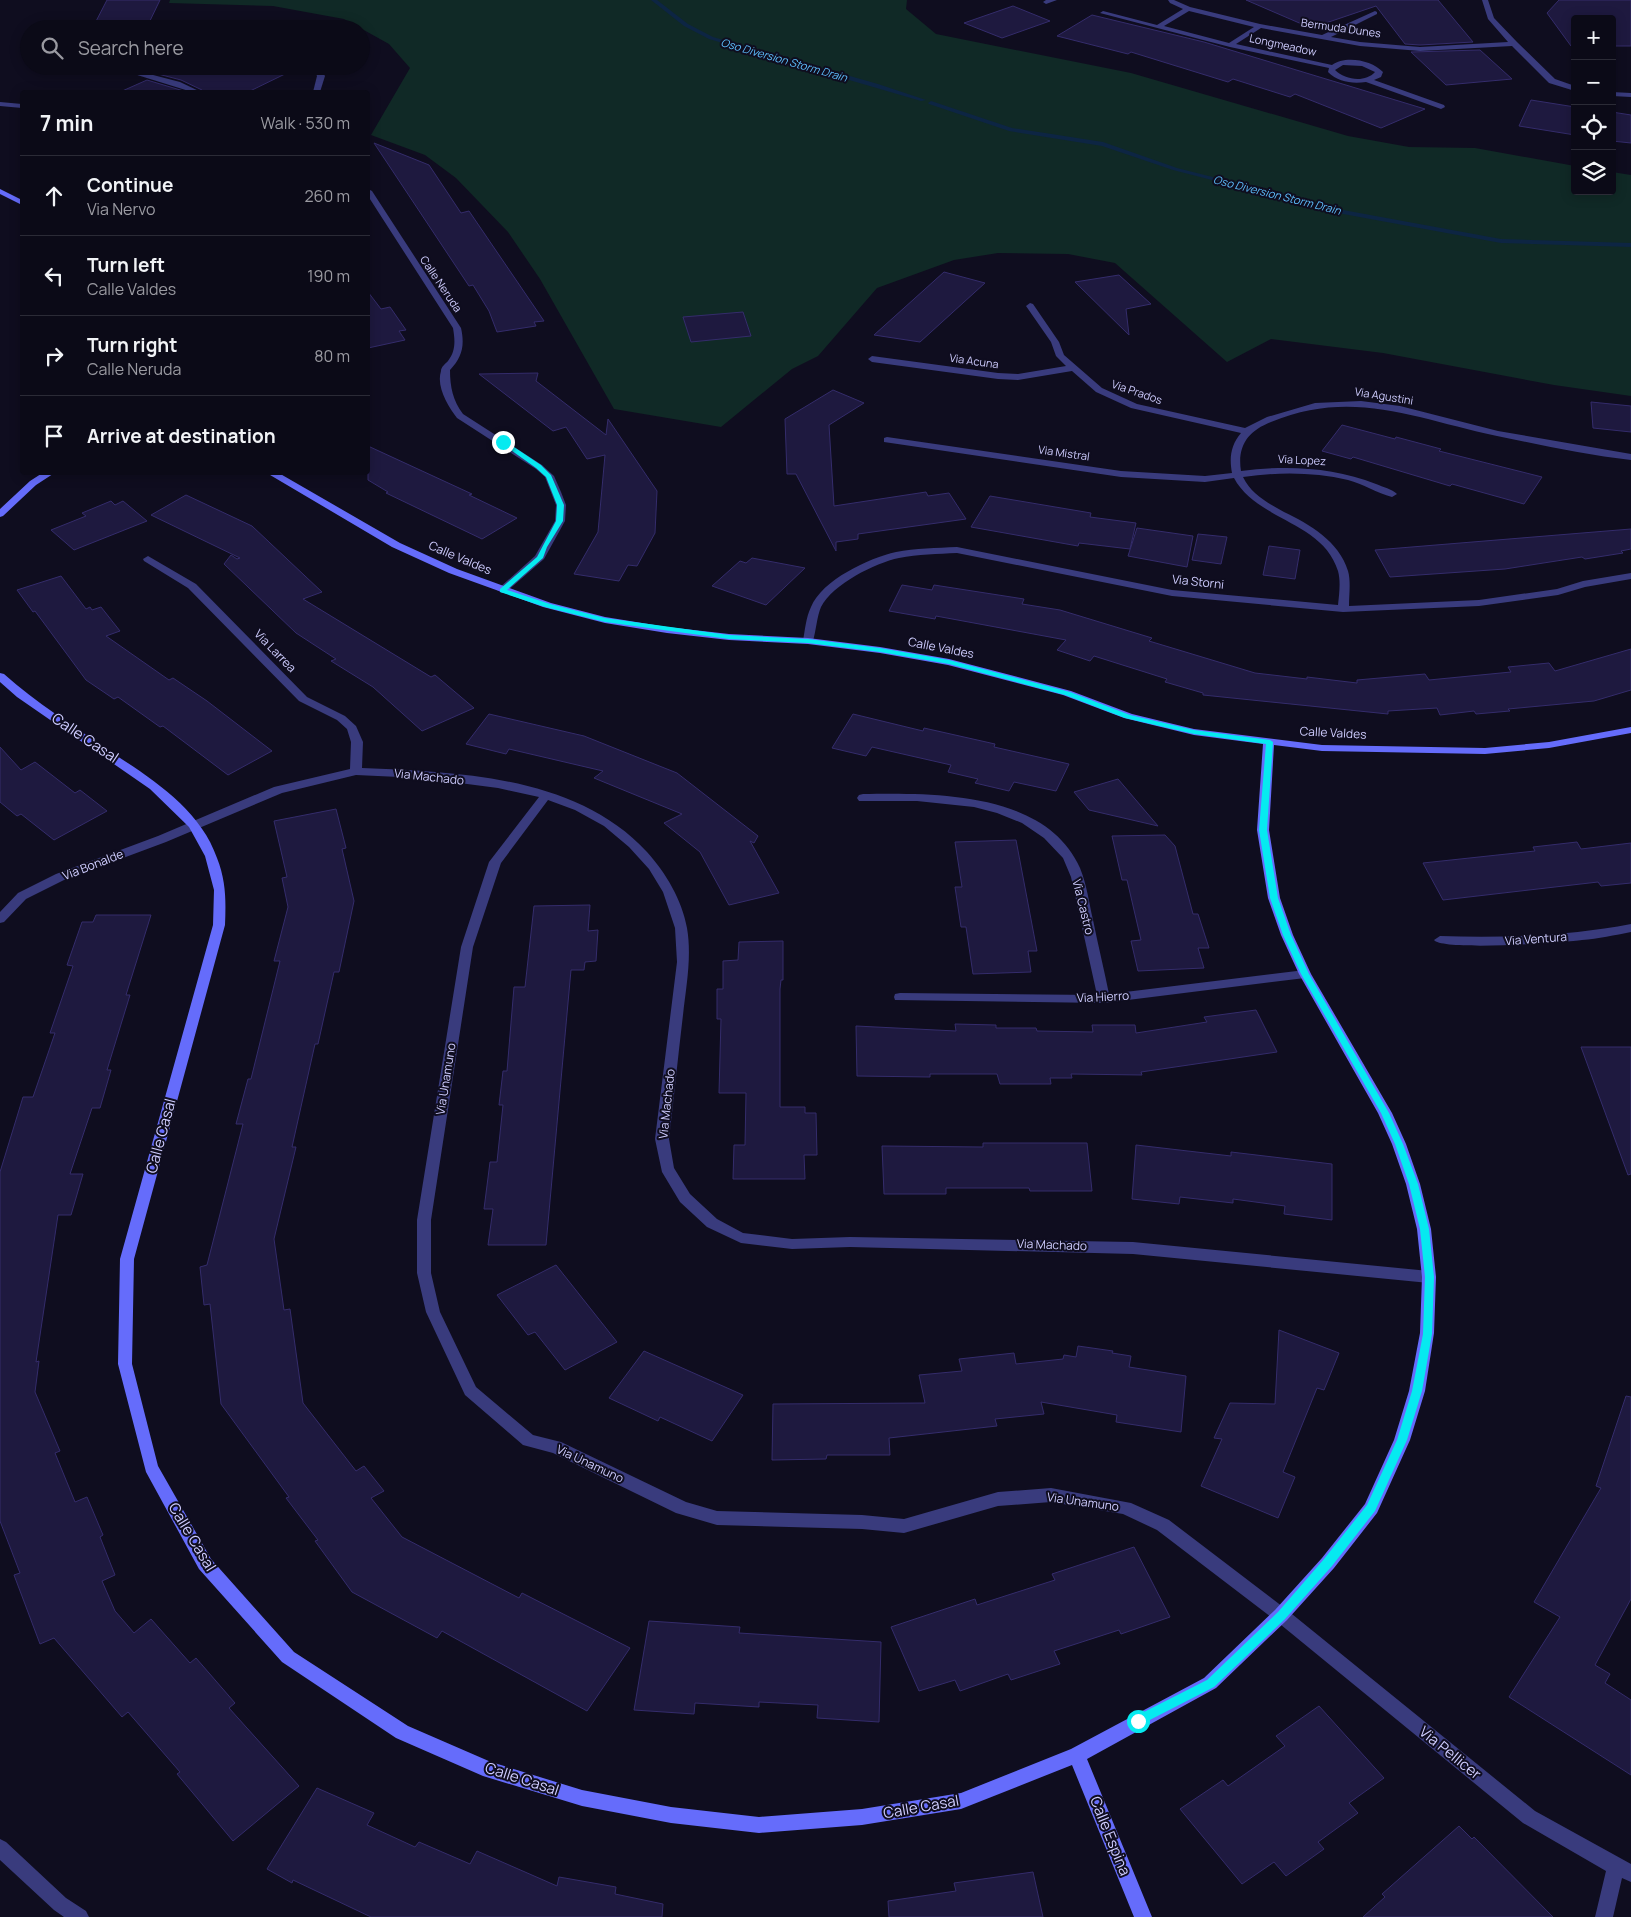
<!DOCTYPE html>
<html lang="en">
<head>
<meta charset="utf-8">
<style>
	:root { --surface:#0b0a17; --page:#191824; --text:#f1f3f6; --muted:#9a9aa1; --line:#2b2b36 }
	body { margin:0; font-family:Manrope,sans-serif; background:var(--page); color:var(--text) }
	.controls { position:absolute; right:15px; top:15px; display:grid; overflow:hidden; border-radius:5px; box-shadow:0 2px 12px #0003 }
	.controls button { width:45px; height:45px; display:grid; place-items:center; padding:0; border:0; border-bottom:1px solid var(--line); background:var(--surface); color:var(--text); font:25px sans-serif }
	.stop { position:absolute; width:15px; height:15px; margin:-11px; border:4px solid #06eaf0; border-radius:50%; background:#fff }
	.stop.end { background:#06eaf0; border-color:#fff; box-shadow:0 1px 5px #0008 }
	.list { margin:0; padding:0; list-style:none }
	h2 { display:flex; justify-content:space-between; align-items:center; height:65px; margin:0; padding:0 20px; font-size:21px }
	h2 small { font-size:16px; font-weight:400; color:var(--muted) }
	.list li { display:grid; grid-template-columns:32px 1fr auto; gap:15px; align-items:center; box-sizing:border-box; height:80px; padding:0 20px; border-top:1px solid var(--line) }
	.list b { display:block; font-size:19px; white-space:nowrap }
	.list p { margin:0; font-size:16px; white-space:nowrap; color:var(--muted) }
	.list em { font-size:16px; font-style:normal; color:var(--muted) }
	.icon { flex:none; width:28px; height:28px; fill:none; stroke:currentColor; stroke-width:2; stroke-linecap:round; stroke-linejoin:round }
	.map { position:relative; flex:none; width:1631px; height:1917px; overflow:hidden }
	.search { position:absolute; background:var(--surface); box-shadow:0 2px 12px #0003; left:20px; top:20px; width:350px; height:55px; display:flex; align-items:center; gap:12px; box-sizing:border-box; padding:0 18px; border-radius:28px; color:var(--muted); font-size:19px }
	.panel { position:absolute; background:var(--surface); box-shadow:0 2px 12px #0003; left:20px; top:90px; width:350px; height:385px; border-radius:5px }
	.map>svg:first-child { display:block }
</style>
</head>
<body>
<div class="map">
<svg width="1631" height="1917" viewBox="0 0 1631 1917">
	<rect width="100%" height="100%" fill="#0f0d1f"/>
	<polygon fill="#102926" points="170,0 907,0 906,9 936,34 1131,73 1348,136 1409,147 1475,148 1575,166 1575,191 1612,191 1612,172 1631,175 1631,396 1554,385 1383,353 1271,339 1227,362 1115,263 1068,254 998,253 954,260 877,288 818,356 792,369 721,427 614,409 540,279 508,232 456,178 425,155 371,135 410,68 389,44 344,19 273,6 169,3"/>
	<g fill="none" stroke-linecap="round" stroke-linejoin="round">
		<g fill="#0d2543" fill-rule="evenodd">
			<polygon points="651,0 657,0 688,24 713,37 878,84 926,100 921,101 709,39 684,26"/>
			<polygon points="931,101 1012,128 1103,142 1177,168 1343,210 1501,239 1631,243 1631,247 1501,243 1343,214 1173,170 1102,146 1009,131 929,104 928,103"/>
		</g>
	</g>
	<g fill="#1e193f" stroke="#342c6b">
		<polygon points="107,0 160,0 146,29 92,29"/>
		<polygon points="1246,0 1438,0 1473,42 1420,45 1405,44 1376,6 1311,28"/>
		<polygon points="1559,0 1631,0 1631,46 1612,46 1612,19 1575,19 1575,46 1571,46 1547,13"/>
		<polygon points="1013,6 1050,21 1002,38 964,23"/>
		<polygon points="1092,15 1204,42 1425,109 1381,128 1295,94 1290,97 1233,79 1228,82 1131,52 1128,54 1057,36"/>
		<polygon points="1480,50 1512,79 1446,85 1411,52"/>
		<polygon points="176,66 258,66 285,74 248,92 203,92 202,90 181,80 158,74"/>
		<polygon points="147,80 187,92 120,92"/>
		<polygon points="1531,100 1575,107 1575,135 1519,126"/>
		<polygon points="1612,112 1631,115 1631,143 1612,141"/>
		<polygon points="374,143 429,165 461,213 469,211 544,321 534,322 536,326 497,332 489,311 473,285 469,286"/>
		<polygon points="944,272 985,283 920,342 874,335"/>
		<polygon points="1119,275 1151,304 1126,309 1129,335 1075,282"/>
		<polygon points="368,292 381,309 390,307 406,330 399,331 405,340 368,348"/>
		<polygon points="743,312 751,336 691,342 683,317"/>
		<polygon points="538,373 536,381 606,435 608,419 657,491 655,533 637,566 628,565 619,581 574,574 598,532 605,455 587,459 566,427 553,431 479,374"/>
		<polygon points="833,390 864,403 829,425 834,506 926,492 928,496 949,493 966,519 858,534 858,539 836,542 836,551 796,474 787,474 785,419"/>
		<polygon points="1591,402 1631,406 1631,432 1593,428"/>
		<polygon points="1342,425 1395,439 1396,437 1441,449 1439,451 1542,477 1524,504 1452,484 1450,486 1353,457 1351,459 1322,451"/>
		<polygon points="368,446 472,494 469,495 517,518 482,539 386,493 388,492 368,480"/>
		<polygon points="186,495 252,526 322,592 303,599 431,677 435,675 474,708 422,731 373,687 331,661 336,659 296,633 224,564 231,555 237,559 240,558 151,515"/>
		<polygon points="990,496 1091,513 1090,517 1136,523 1130,549 1079,543 1078,546 971,527"/>
		<polygon points="111,501 115,505 123,501 147,521 74,550 51,530 86,516 82,513"/>
		<polygon points="1137,528 1193,536 1187,567 1128,556"/>
		<polygon points="1631,529 1631,549 1621,551 1623,553 1585,559 1582,557 1505,569 1390,577 1375,550"/>
		<polygon points="1198,534 1227,537 1221,564 1192,560"/>
		<polygon points="1269,546 1300,550 1295,579 1263,575"/>
		<polygon points="752,558 805,568 766,605 712,586 740,561 746,563"/>
		<polygon points="61,576 86,609 90,607 92,610 101,607 120,631 106,636 169,680 173,678 207,701 272,751 228,775 163,726 160,727 118,697 114,699 86,680 35,611 33,612 17,590"/>
		<polygon points="902,585 932,590 934,585 1024,599 1022,604 1060,610 1152,638 1149,641 1255,673 1307,679 1307,677 1357,683 1357,680 1425,674 1429,680 1511,672 1508,667 1549,663 1555,671 1631,649 1631,690 1594,701 1508,709 1510,711 1476,714 1474,711 1440,715 1437,708 1388,711 1388,714 1203,695 1203,693 1165,682 1167,679 1094,656 1090,661 1057,650 1066,640 936,616 935,619 889,611"/>
		<polygon points="489,714 584,736 677,773 758,836 754,843 750,841 779,893 729,905 700,852 664,823 682,814 594,778 603,771 509,749 506,754 466,744"/>
		<polygon points="853,714 923,731 924,728 995,744 994,747 1069,764 1056,791 1014,782 1009,791 975,783 978,779 948,772 951,765 872,747 866,756 832,748"/>
		<polygon points="0,747 21,770 35,762 75,793 80,790 107,811 54,840 21,814 17,816 0,802"/>
		<polygon points="1118,779 1158,826 1089,810 1074,792"/>
		<polygon points="336,809 346,848 342,849 354,901 339,972 334,972 318,1044 315,1044 292,1147 296,1147 274,1239 284,1310 290,1309 303,1403 356,1471 364,1466 384,1491 371,1498 402,1537 519,1598 522,1593 630,1648 587,1711 442,1631 437,1638 352,1592 315,1541 318,1540 286,1498 289,1497 221,1404 210,1304 204,1305 200,1267 207,1265 243,1124 236,1124 248,1079 251,1079 280,961 274,961 288,907 282,878 287,877 274,821"/>
		<polygon points="1165,835 1175,846 1193,914 1198,914 1209,948 1198,948 1204,968 1138,971 1131,941 1141,940 1127,880 1122,880 1112,836"/>
		<polygon points="1016,840 1037,951 1028,951 1031,972 973,974 966,927 961,927 955,887 962,887 955,842"/>
		<polygon points="1577,842 1581,849 1631,843 1631,883 1601,886 1598,882 1443,900 1423,863 1535,851 1533,847"/>
		<polygon points="590,905 588,931 598,930 596,961 585,962 584,970 571,970 546,1245 488,1245 493,1209 484,1209 490,1162 497,1162 503,1105 499,1105 503,1071 507,1071 514,987 525,987 534,906"/>
		<polygon points="96,915 151,915 126,995 130,995 107,1070 111,1070 100,1108 92,1108 70,1174 83,1174 71,1215 58,1215 36,1362 39,1361 35,1392 60,1451 55,1453 75,1502 87,1497 103,1535 100,1537 115,1575 102,1581 115,1611 134,1633 151,1619 190,1663 196,1658 235,1703 229,1708 299,1786 233,1841 177,1774 180,1772 128,1712 122,1717 54,1638 40,1644 14,1575 20,1573 0,1521 0,1172 23,1097 33,1097 55,1033 50,1033 73,966 67,965 82,922 93,922"/>
		<polygon points="783,941 783,980 781,980 780,989 780,1107 805,1107 805,1113 816,1113 817,1155 804,1155 805,1179 733,1179 734,1145 745,1145 746,1093 719,1093 721,1019 717,1019 717,989 723,989 723,961 738,960 739,942"/>
		<polygon points="1256,1010 1277,1052 1141,1072 1142,1075 1071,1074 1072,1078 1050,1078 1051,1084 1000,1084 997,1074 930,1074 930,1077 857,1076 856,1026 956,1031 955,1024 996,1025 996,1028 1036,1028 1037,1031 1093,1032 1092,1025 1135,1025 1136,1033 1207,1022 1204,1017"/>
		<polygon points="1581,1047 1631,1047 1631,1174 1628,1175"/>
		<polygon points="983,1143 1087,1143 1092,1191 1030,1191 1029,1188 946,1188 946,1194 884,1194 882,1146 983,1147"/>
		<polygon points="1136,1145 1231,1156 1231,1152 1332,1164 1332,1220 1284,1214 1285,1206 1233,1199 1233,1203 1180,1197 1179,1204 1132,1199"/>
		<polygon points="556,1265 617,1342 565,1370 535,1332 528,1335 497,1295"/>
		<polygon points="1279,1330 1339,1353 1324,1390 1317,1388 1283,1472 1295,1477 1278,1518 1201,1486 1222,1439 1214,1438 1230,1403 1275,1404"/>
		<polygon points="1078,1346 1113,1351 1112,1353 1131,1356 1129,1367 1186,1376 1181,1432 1116,1422 1117,1415 1041,1402 1044,1414 995,1419 997,1426 889,1438 890,1455 827,1455 826,1459 772,1460 773,1404 925,1403 919,1375 962,1371 959,1359 1014,1353 1016,1364 1063,1359 1064,1355 1076,1357"/>
		<polygon points="644,1351 743,1395 712,1441 660,1417 658,1421 609,1398"/>
		<polygon points="1626,1396 1631,1397 1631,1599 1595,1665 1610,1674 1605,1683 1631,1700 1631,1775 1509,1697 1560,1617 1534,1602 1601,1488 1596,1486"/>
		<polygon points="1134,1547 1170,1617 1121,1634 1119,1630 1054,1651 1060,1664 1011,1680 1008,1674 960,1691 955,1680 919,1691 891,1627 975,1599 977,1605 1055,1580 1052,1574"/>
		<polygon points="649,1621 740,1627 739,1633 881,1642 879,1722 817,1718 818,1705 759,1702 759,1707 695,1703 694,1714 634,1710"/>
		<polygon points="1319,1706 1384,1778 1349,1803 1358,1813 1318,1842 1324,1849 1286,1876 1274,1862 1242,1884 1180,1809 1223,1780 1228,1786 1285,1746 1276,1736"/>
		<polygon points="317,1788 374,1813 367,1825 415,1847 419,1842 470,1864 477,1851 557,1886 559,1877 616,1887 615,1894 663,1904 662,1917 371,1917 293,1880 292,1883 267,1869"/>
		<polygon points="1459,1826 1472,1839 1474,1837 1553,1917 1363,1917 1385,1897 1382,1894"/>
		<polygon points="1033,1872 1043,1917 889,1917 888,1901 956,1891 954,1883"/>
	</g>
	<g fill="none" stroke-linecap="round" stroke-linejoin="round">
		<g fill="#393b7d" fill-rule="evenodd">
			<polygon points="1057,0 1046,4 1043,2 1046,0"/>
			<path d="M1168 0H1174L1190 7 1260 24 1322 35 1375 11 1377 12V14L1331 37 1360 42 1420 47 1508 42 1488 19 1482 0H1488L1494 18 1517 42 1555 79 1575 86V91L1549 83 1512 46 1420 51 1360 46 1261 28 1236 44 1332 65C1345 55 1372 60 1383 72L1381 77 1374 80 1444 105 1445 107 1441 109 1366 82C1352 84 1338 82 1328 72L1329 68 1230 47 1100 13 1103 11 1157 25 1183 9 1170 3ZM1189 11 1254 27 1229 43 1164 26ZM1343 65 1362 66 1375 72C1365 83 1345 80 1335 70Z"/>
			<polygon points="312,66 319,66 325,76 320,92 313,92 317,76"/>
			<polygon points="134,70 180,82 201,92 192,92 134,74"/>
			<polygon points="1612,92 1631,93 1631,97 1612,96"/>
			<polygon points="0,102 22,104 22,108 0,106"/>
			<path d="M368 189 372 191 461 328C465 346 462 357 450 370 450 387 453 401 463 414L542 465 554 476 561 492 566 505 565 521 544 559 506 592 502 593 497 590 535 556 555 521 556 505 545 477 536 469 457 418C448 406 436 387 441 371 441 367 445 364 448 361 456 351 455 340 453 328L368 196Z"/>
			<path d="M1030 303 1033 304 1059 342 1064 355 1102 388 1137 404 1245 428 1267 417 1315 403 1361 401 1400 406 1498 431 1631 454V460C1586 455 1541 445 1497 436 1416 419 1353 388 1271 422 1248 431 1237 446 1241 471 1287 465 1333 467 1376 484 1383 487 1392 489 1397 494L1392 497C1377 493 1363 484 1348 480 1314 472 1278 472 1243 477 1251 494 1268 503 1284 512 1309 524 1339 541 1348 571 1351 581 1349 595 1349 606L1479 600 1557 589 1583 581 1631 573V579L1585 587 1558 595 1479 606 1343 612 1172 596 957 553C938 554 918 554 899 558 875 563 833 584 821 607 817 616 816 631 813 641L812 643H804L803 641C805 630 806 617 811 607 822 580 869 558 896 552 915 548 937 548 957 547L1172 590 1338 605C1339 595 1341 582 1338 571 1323 521 1257 521 1234 478L1205 482 1121 477 884 442V438L887 437 1121 471 1205 476 1232 473C1229 457 1231 445 1241 433L1131 408 1096 392 1072 371 1018 380 998 379 872 362 868 359 872 356 998 373 1018 374 1066 366 1056 356 1051 342 1026 306Z"/>
			<path d="M148 556 196 584 307 697 345 716 356 726 363 742 362 768C459 772 577 776 647 852 666 873 682 900 687 928 692 957 686 987 683 1015 678 1056 674 1098 669 1139L674 1168 690 1194 717 1219 743 1233 792 1239 850 1237 1133 1242 1429 1271 1434 1273 1436 1277 1434 1281 1429 1283 1133 1254 850 1247 792 1249 741 1243 707 1227 680 1202 662 1172 655 1139 677 962 675 928 663 892 649 869 629 847 604 826 575 810 548 800 501 863 473 947 431 1220V1273L440 1312 476 1387 533 1435 561 1442 686 1502 717 1511 862 1515 904 1519 998 1492 1051 1488 1131 1503 1169 1520 1287 1610 1535 1811 1631 1864V1882L1622 1878 1613 1917H1595L1606 1871 1523 1823 1275 1620 1157 1530 1123 1514 1051 1502 998 1506 904 1533 862 1529 717 1525 676 1513 553 1453 523 1445 465 1395 426 1312 417 1273V1220L461 947 489 862 539 797 498 788 421 778 356 775 282 793 166 842 64 880 26 899 4 922 0 923V912L18 893 56 874 158 836 274 787 350 769 351 742 347 729 337 720 299 701 188 588 144 561 143 559Z"/>
			<path d="M863 794C933 793 1046 791 1080 868 1087 885 1089 903 1093 920 1098 945 1104 969 1109 994L1305 970 1311 974 1305 978 1104 1003 895 1000 894 997 895 994 900 993 1097 995 1071 877 1063 858 1044 838 1022 823 997 813 974 807 917 801H859L857 798 859 795Z"/>
			<path d="M1631 924V932C1615 935 1598 939 1582 940 1562 943 1442 951 1434 940L1440 936C1504 938 1568 936 1631 924Z"/>
			<polygon points="0,1839 6,1842 66,1898 86,1911 89,1917 64,1917 54,1910 0,1860"/>
		</g>
		<g fill="#656cfb" fill-rule="evenodd">
			<polygon points="0,189 22,200 22,205 0,194"/>
			<polygon points="44,472 56,472 36,485 3,516 0,517 0,509 30,481"/>
			<path d="M265 472H277L400 543 457 569 551 603 605 617 667 627 729 634 808 638 880 647 949 659 1071 691 1132 714 1194 729 1322 745 1485 748 1549 742 1631 727V733L1549 748 1485 754 1322 751 1274 745 1269 830 1280 898 1293 935 1311 974 1392 1113 1406 1144 1420 1184 1431 1229 1436 1277 1434 1333 1425 1391 1410 1440 1377 1513 1334 1568 1287 1620 1216 1688 1087 1759 1152 1917H1134L1072 1765 961 1809 862 1825 759 1833 671 1823 582 1806 483 1776 396 1738 282 1662 199 1569 146 1472 118 1364 120 1259 213 925 214 890 205 856 189 827 150 789 17 697 0 682V673L4 674C36 703 73 725 108 750 149 777 200 808 217 858 226 881 226 900 225 925L134 1259 132 1364 158 1466 211 1559 294 1652 408 1726 491 1762 582 1790 671 1807 759 1817 862 1809 961 1793 1071 1749 1204 1678 1275 1610 1322 1558 1365 1504 1394 1440 1409 1391 1420 1333 1422 1277 1417 1229 1406 1184 1392 1144 1378 1113 1299 974 1281 935 1268 898 1257 830 1263 744 1194 735 1124 718 1063 695 948 665 880 653 808 644 729 640 667 633 605 623 543 607 449 573 392 547Z"/>
		</g>
	</g>
	<polygon fill="#06eaf0" points="501,441 505,441 541,465 551,475 564,505 563,521 547,547 543,558 507,590 550,604 605,618 729,635 808,639 880,648 949,660 1070,692 1130,715 1194,730 1270,740 1273,742 1267,830 1278,898 1291,935 1309,974 1389,1113 1403,1144 1418,1184 1429,1229 1434,1277 1432,1334 1422,1391 1407,1440 1375,1511 1332,1566 1285,1619 1214,1687 1142,1724 1138,1726 1134,1724 1132,1721 1134,1717 1207,1680 1278,1612 1324,1559 1367,1505 1397,1440 1412,1391 1423,1334 1425,1277 1420,1229 1409,1184 1395,1144 1381,1113 1301,974 1283,935 1270,898 1259,830 1266,744 1194,734 1125,718 1065,695 949,664 880,652 808,643 729,639 605,622 545,607 500,592 500,589 537,557 556,521 557,505 546,477 536,468 501,443"/>
	<g text-anchor="middle" stroke-width="4" stroke-linejoin="round" paint-order="stroke">
		<g font-size="11" fill="#ceccfe" stroke="#0f0d1f">
			<text transform="translate(1341 28) rotate(8)" y="4">Bermuda Dunes</text>
			<text transform="translate(1283 45) rotate(12)" y="4">Longmeadow</text>
			<text transform="translate(441 284) rotate(56)" y="4">Calle Neruda</text>
			<text transform="translate(974 361) rotate(8)" y="4">Via Acuna</text>
			<text transform="translate(1137 392) rotate(19)" y="4">Via Prados</text>
			<text transform="translate(1384 396) rotate(9)" y="4">Via Agustini</text>
			<text transform="translate(1064 453) rotate(8)" y="4">Via Mistral</text>
			<text transform="translate(1302 460) rotate(3)" y="4">Via Lopez</text>
		</g>
		<g font-size="11" font-style="italic" fill="#5dbdfb" stroke="#0f0d1f">
			<text transform="translate(784 60) rotate(16)" y="4">Oso Diversion Storm Drain</text>
			<text transform="translate(1277 195) rotate(14)" y="4">Oso Diversion Storm Drain</text>
		</g>
		<g font-size="12" fill="#ceccfe" stroke="#0f0d1f">
			<text transform="translate(460 558) rotate(23)" y="4">Calle Valdes</text>
			<text transform="translate(1198 582) rotate(6)" y="4">Via Storni</text>
			<text transform="translate(941 648) rotate(11)" y="4">Calle Valdes</text>
			<text transform="translate(275 651) rotate(46)" y="4">Via Larrea</text>
			<text transform="translate(1333 733) rotate(3)" y="4">Calle Valdes</text>
			<text transform="translate(429 777) rotate(6)" y="4">Via Machado</text>
			<text transform="translate(93 865) rotate(-21)" y="4">Via Bonalde</text>
			<text transform="translate(1083 907) rotate(76)" y="4">Via Castro</text>
			<text transform="translate(1536 939) rotate(-4)" y="4">Via Ventura</text>
			<text transform="translate(1103 997) rotate(-3)" y="4">Via Hierro</text>
			<text transform="translate(446 1079) rotate(-81)" y="4">Via Unamuno</text>
			<text transform="translate(667 1104) rotate(-84)" y="4">Via Machado</text>
			<text transform="translate(1052 1245) rotate(2)" y="4">Via Machado</text>
			<text transform="translate(590 1464) rotate(25)" y="4">Via Unamuno</text>
			<text transform="translate(1083 1502) rotate(8)" y="4">Via Unamuno</text>
		</g>
		<g font-size="15" fill="#ceccfe" stroke="#0f0d1f">
			<text transform="translate(85 738) rotate(34)" y="5">Calle Casal</text>
			<text transform="translate(161 1136) rotate(-75)" y="5">Calle Casal</text>
			<text transform="translate(192 1537) rotate(59)" y="5">Calle Casal</text>
			<text transform="translate(1450 1753) rotate(39)" y="5">Via Pellicer</text>
			<text transform="translate(522 1779) rotate(18)" y="5">Calle Casal</text>
			<text transform="translate(921 1807) rotate(-10)" y="5">Calle Casal</text>
			<text transform="translate(1110 1836) rotate(68)" y="5">Calle Espina</text>
		</g>
	</g>
</svg>
<div class="controls">
<button>+</button>
<button>−</button>
<button><svg class="icon" aria-label="locate" viewBox="0 0 24 24"><circle cx="12" cy="12" r="6"/><path d="M12 2v4M12 18v4M2 12h4M18 12h4"/></svg></button>
<button><svg class="icon" aria-label="layers" viewBox="0 0 24 24"><path d="M12 4l9 5-9 5-9-5zM3 14l9 5 9-5"/></svg></button>
</div>
<div class="stop" style="left:1138px;top:1721px"></div>
<div class="stop end" style="left:503px;top:442px"></div>
<div class="search"><svg class="icon" aria-label="search" viewBox="0 0 24 24"><circle cx="10" cy="10" r="6"/><path d="M15 15l6 6"/></svg>Search here</div>
<section class="panel">
<h2>7 min<small>Walk · 530 m</small></h2>
<ul class="list">
<li><svg class="icon" aria-label="ahead" viewBox="0 0 24 24"><path d="M12 20V5M6 11l6-6 6 6"/></svg><div><b>Continue</b><p>Via Nervo</p></div><em>260 m</em></li>
<li><svg class="icon" aria-label="left" viewBox="0 0 24 24"><path d="M17 20v-9H6M10 6l-5 5 5 5"/></svg><div><b>Turn left</b><p>Calle Valdes</p></div><em>190 m</em></li>
<li><svg class="icon" aria-label="right" viewBox="0 0 24 24"><path d="M7 20v-9h11M14 6l5 5-5 5"/></svg><div><b>Turn right</b><p>Calle Neruda</p></div><em>80 m</em></li>
<li><svg class="icon" aria-label="arrive" viewBox="0 0 24 24"><path d="M6 21V4h12l-3 4 3 4H6"/></svg><div><b>Arrive at destination</b></div></li>
</ul>
</section>
</div>
</body>
</html>
